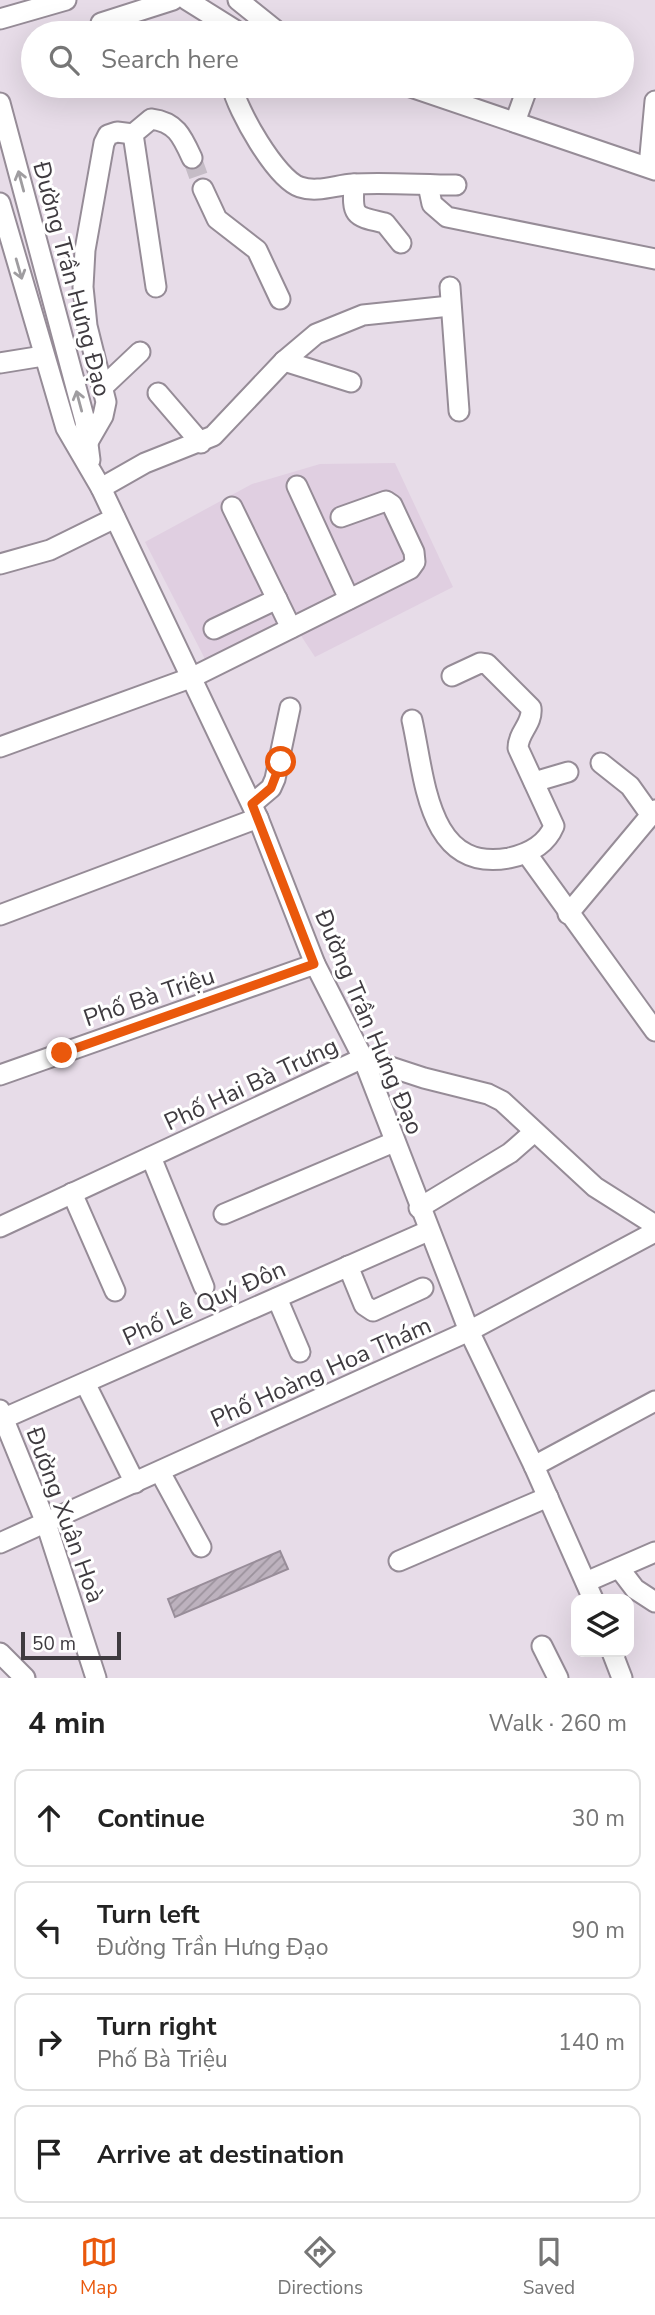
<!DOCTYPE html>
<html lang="en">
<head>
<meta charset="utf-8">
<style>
	:root { --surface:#fff; --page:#f6f6f6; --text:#222; --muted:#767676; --line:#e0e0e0; --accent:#ea580c }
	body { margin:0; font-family:"Nunito Sans",sans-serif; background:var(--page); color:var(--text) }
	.controls { position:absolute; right:21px; bottom:21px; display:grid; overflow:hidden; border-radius:14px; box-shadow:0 7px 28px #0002 }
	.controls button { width:63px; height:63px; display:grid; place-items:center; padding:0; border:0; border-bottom:2px solid var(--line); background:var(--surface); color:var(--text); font:35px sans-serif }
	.scale { position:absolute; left:21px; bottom:18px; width:100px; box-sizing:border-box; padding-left:7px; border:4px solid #3f3b40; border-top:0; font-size:19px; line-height:24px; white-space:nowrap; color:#3f3b40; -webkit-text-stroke:5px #fff; paint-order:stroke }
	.stop { position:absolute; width:21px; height:21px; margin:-16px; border:5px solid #ea580c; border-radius:50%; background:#fff }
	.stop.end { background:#ea580c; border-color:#fff; box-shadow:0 2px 7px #0008 }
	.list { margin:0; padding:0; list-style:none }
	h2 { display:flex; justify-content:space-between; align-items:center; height:91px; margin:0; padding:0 28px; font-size:30px }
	h2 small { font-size:23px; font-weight:400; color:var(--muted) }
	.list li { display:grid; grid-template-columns:46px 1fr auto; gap:21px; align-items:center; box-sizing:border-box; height:98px; margin:0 14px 14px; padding:0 14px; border:2px solid var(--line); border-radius:14px }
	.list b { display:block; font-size:26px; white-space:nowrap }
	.list p { margin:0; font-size:23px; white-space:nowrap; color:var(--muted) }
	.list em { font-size:23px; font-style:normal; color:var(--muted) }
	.icon { flex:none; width:38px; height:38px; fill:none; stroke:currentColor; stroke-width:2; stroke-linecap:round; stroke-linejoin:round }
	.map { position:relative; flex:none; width:655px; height:1678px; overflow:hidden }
	.search { position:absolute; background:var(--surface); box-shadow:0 7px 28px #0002; left:21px; right:21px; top:21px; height:77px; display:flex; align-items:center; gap:18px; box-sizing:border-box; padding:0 24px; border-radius:38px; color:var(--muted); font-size:26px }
	.sheet { height:539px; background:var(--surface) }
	nav { display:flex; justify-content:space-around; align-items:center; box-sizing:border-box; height:98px; border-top:2px solid var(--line); background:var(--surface); font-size:19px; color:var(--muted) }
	nav a { display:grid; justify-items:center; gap:4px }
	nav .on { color:var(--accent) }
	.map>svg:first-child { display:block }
</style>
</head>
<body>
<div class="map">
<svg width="655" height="1678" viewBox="0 0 655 1678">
	<defs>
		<pattern id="building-hatch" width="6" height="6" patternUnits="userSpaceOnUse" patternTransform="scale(1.75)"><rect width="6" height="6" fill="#bdb2be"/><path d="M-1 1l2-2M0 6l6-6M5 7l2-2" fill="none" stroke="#9b929c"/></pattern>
	</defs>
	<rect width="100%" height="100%" fill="#e7dce8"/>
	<polygon fill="#e0cfe1" points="395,463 453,587 315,657 292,622 206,661 145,542 252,484 320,464"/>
	<polygon fill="url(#building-hatch)" stroke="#988d99" stroke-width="2" points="280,1551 288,1569 175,1617 168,1599"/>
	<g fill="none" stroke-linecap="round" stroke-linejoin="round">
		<polyline stroke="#c5bcc6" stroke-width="19" stroke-dasharray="19 10" stroke-linecap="butt" points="192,158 203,189"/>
		<g stroke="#968c97" stroke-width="23">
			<g id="minor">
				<polyline points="187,0 235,30"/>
				<polyline points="238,0 279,33"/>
				<polyline points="0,19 66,0"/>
				<polyline points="101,23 173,0"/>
				<path d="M232 86C237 110 276 179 300 187 317 193 336 185 353 184 387 182 422 185 456 185"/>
				<polyline points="408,86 655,170"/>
				<polyline points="0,103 85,421 90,460"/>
				<polyline points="515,122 528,86"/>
				<polyline points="649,166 655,101"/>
				<path d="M354 184C352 217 354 216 385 223L401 243"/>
				<polyline points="428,185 432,204 447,217 655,259"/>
				<polyline points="203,189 217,219 257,250 280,299"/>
				<polyline points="0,203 66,428 101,488 258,818 315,964 363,1058 469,1331 534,1466 593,1599"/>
				<path d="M156 287 133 134 151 119C176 122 182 136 192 158"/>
				<polyline points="450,287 459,411"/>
				<polyline points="284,361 351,382"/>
				<polyline points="0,363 43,356"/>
				<polyline points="104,386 140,352"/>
				<polyline points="158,393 201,443"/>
				<polyline points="88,442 103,416 106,402 87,326 83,287 85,250 104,143 108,135 117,132 133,134"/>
				<polyline points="297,486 349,599"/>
				<polyline points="101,488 145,463 213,436 284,361 316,334 363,315 450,306"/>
				<polyline points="232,507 291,628"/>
				<polyline points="0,564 50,550 115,518"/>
				<polyline points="214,629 277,599"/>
				<path d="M412 720C425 777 427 873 509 858 528 854 546 845 554 826L518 748C518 732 533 724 531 708L487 664 480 663 452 676"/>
				<polyline points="0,747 193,677 410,569 415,562 414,552 392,505 386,501 341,517"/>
				<polyline points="601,763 630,786 650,814"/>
				<polyline points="534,782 568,772"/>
				<polyline points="252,804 271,788 275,779 290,708"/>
				<polyline points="527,854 655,1031"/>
				<polyline points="568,914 655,810"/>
				<polyline points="0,915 258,818"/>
				<polyline points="0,1075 315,964"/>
				<polyline points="151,1157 204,1287"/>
				<polyline points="72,1193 115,1291"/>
				<polyline points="419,1208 510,1153 534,1132"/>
				<polyline points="224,1214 394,1142"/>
				<polyline points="0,1227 363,1058 424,1078 488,1094 502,1101 595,1187 655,1225"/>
				<polyline points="348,1266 364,1305 373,1311 423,1288"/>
				<polyline points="277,1298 300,1352"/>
				<polyline points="85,1383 135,1483"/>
				<polyline points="0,1410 46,1523 96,1678"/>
				<polyline points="0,1420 428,1231"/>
				<polyline points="534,1466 655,1401"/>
				<polyline points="160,1472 201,1547"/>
				<polyline points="0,1543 469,1331 655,1232"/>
				<polyline points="399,1561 548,1497"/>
				<polyline points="619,1568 635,1589 655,1602"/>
				<polyline points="586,1582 655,1552"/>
				<polyline points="542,1646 558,1678"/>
				<polyline points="612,1652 622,1678"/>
				<polyline points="0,1653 25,1678"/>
			</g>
		</g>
		<use href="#minor" stroke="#fff" stroke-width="19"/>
	</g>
	<defs><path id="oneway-shaft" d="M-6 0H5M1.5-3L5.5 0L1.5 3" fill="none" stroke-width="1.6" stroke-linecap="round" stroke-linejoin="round" transform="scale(1.75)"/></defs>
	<g stroke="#9f9da0">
		<use href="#oneway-shaft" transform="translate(21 181) rotate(-105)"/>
		<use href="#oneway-shaft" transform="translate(19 269) rotate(74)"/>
		<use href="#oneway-shaft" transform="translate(79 401) rotate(-105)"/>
	</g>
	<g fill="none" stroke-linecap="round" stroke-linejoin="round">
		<polyline stroke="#ea580c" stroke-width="9" points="62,1053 314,964 252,804 271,788 281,762"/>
	</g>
	<g text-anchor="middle" stroke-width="6" stroke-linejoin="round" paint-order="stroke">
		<g font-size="24" fill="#3f3b40" stroke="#fff">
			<text transform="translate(72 279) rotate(75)" y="8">Đường Trần Hưng Đạo</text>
			<text transform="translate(149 997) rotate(-19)" y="8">Phố Bà Triệu</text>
			<text transform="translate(369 1022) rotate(67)" y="8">Đường Trần Hưng Đạo</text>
			<text transform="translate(251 1084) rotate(-25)" y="8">Phố Hai Bà Trưng</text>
			<text transform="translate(204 1303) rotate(-24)" y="8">Phố Lê Quý Đôn</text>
			<text transform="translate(321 1372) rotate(-24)" y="8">Phố Hoàng Hoa Thám</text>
			<text transform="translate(65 1515) rotate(70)" y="8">Đường Xuân Hoà</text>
		</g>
	</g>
</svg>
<div class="controls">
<button><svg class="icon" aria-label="layers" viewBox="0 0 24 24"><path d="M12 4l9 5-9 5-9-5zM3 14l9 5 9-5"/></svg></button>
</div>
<div class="scale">50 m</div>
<div class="stop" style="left:281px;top:762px"></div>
<div class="stop end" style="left:62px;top:1053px"></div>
<div class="search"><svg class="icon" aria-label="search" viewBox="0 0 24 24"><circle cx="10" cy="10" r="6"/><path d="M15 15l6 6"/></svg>Search here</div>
</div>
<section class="sheet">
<h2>4 min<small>Walk · 260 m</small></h2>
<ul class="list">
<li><svg class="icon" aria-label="ahead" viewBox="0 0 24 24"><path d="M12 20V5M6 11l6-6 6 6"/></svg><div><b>Continue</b></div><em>30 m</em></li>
<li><svg class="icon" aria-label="left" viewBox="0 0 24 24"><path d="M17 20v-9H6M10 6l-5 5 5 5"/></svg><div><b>Turn left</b><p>Đường Trần Hưng Đạo</p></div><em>90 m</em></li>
<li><svg class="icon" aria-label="right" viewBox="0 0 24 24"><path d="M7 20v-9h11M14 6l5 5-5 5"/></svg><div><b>Turn right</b><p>Phố Bà Triệu</p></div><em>140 m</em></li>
<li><svg class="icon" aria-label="arrive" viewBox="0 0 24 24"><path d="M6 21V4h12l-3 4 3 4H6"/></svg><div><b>Arrive at destination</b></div></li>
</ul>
</section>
<nav>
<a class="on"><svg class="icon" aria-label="map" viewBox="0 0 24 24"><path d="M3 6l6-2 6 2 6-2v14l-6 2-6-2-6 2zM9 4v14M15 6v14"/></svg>Map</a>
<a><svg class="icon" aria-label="directions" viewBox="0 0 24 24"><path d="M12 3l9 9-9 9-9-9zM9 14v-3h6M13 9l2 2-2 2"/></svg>Directions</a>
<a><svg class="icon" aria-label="saved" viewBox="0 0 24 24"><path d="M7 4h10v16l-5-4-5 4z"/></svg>Saved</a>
</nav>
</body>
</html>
